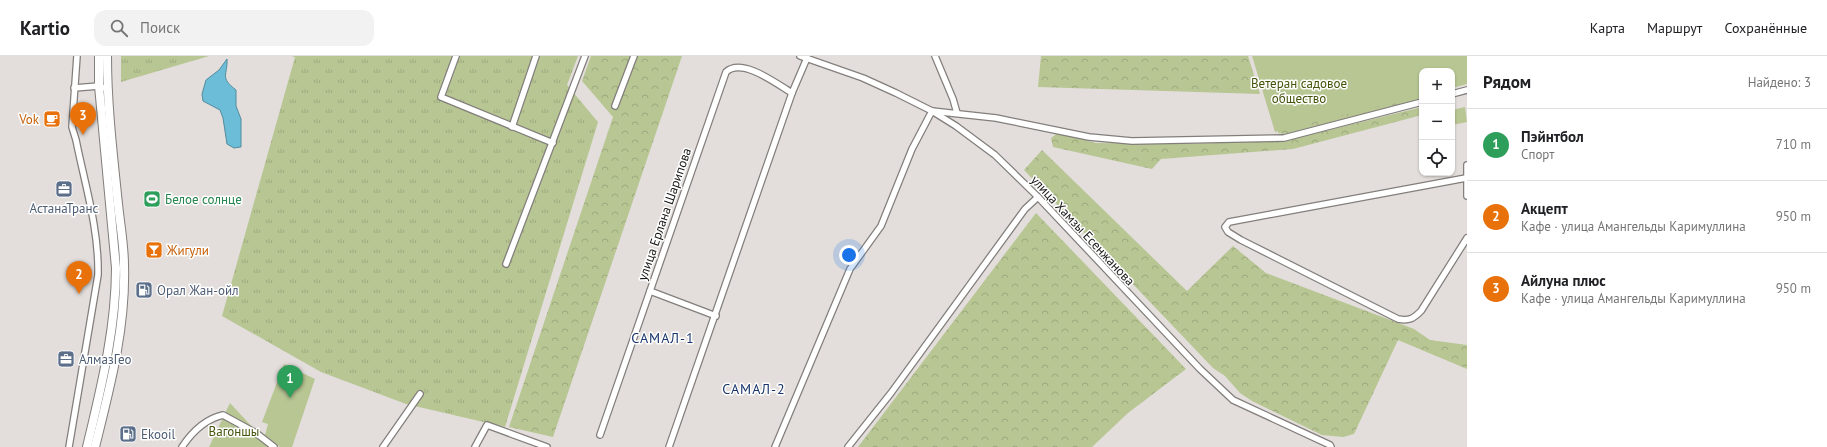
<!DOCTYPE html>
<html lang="ru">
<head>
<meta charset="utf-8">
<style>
	:root { --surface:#fff; --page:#f2f2f2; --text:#202124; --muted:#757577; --line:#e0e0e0; --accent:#2563eb }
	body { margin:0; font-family:"PT Sans",sans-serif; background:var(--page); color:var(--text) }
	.controls { position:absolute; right:12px; top:12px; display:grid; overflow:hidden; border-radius:8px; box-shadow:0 1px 3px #0004 }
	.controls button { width:36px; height:36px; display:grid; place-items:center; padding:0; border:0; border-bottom:1px solid var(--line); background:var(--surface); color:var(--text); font:20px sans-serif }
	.you { position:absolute; left:849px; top:199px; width:14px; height:14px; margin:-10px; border:3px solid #fff; border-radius:50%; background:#1a73e8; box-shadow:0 0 0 6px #1a73e833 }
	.badge { display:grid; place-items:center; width:26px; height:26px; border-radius:50%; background:var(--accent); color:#fff; font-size:13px; font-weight:700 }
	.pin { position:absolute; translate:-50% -33px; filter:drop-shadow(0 1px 2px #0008) }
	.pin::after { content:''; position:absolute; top:21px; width:14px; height:12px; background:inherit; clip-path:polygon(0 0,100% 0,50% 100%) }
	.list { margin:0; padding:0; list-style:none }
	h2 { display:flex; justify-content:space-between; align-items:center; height:52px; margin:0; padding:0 16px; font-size:17px }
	h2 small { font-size:13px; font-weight:400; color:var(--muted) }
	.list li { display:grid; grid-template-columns:26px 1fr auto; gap:12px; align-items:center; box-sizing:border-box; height:72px; padding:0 16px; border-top:1px solid var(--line) }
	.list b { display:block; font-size:15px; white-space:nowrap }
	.list p { margin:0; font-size:13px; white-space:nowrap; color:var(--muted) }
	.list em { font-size:13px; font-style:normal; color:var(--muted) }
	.icon { flex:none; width:22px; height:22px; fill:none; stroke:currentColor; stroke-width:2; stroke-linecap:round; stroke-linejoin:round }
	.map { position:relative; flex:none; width:1467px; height:391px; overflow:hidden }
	header { display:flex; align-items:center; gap:24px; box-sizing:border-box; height:56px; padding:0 20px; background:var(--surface); border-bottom:1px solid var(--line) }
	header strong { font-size:19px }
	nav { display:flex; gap:22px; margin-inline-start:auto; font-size:14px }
	.search { width:280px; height:36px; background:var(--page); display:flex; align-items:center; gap:10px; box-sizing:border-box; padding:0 14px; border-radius:12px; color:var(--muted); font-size:15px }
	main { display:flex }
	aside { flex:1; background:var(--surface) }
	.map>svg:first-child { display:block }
</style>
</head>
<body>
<header>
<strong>Kartio</strong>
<div class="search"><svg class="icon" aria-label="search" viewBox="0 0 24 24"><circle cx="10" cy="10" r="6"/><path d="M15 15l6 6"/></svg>Поиск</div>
<nav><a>Карта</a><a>Маршрут</a><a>Сохранённые</a></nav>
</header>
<main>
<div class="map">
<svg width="1467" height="391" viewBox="0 0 1467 391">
	<defs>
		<pattern id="grass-tufts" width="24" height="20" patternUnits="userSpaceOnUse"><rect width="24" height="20" fill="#b7c693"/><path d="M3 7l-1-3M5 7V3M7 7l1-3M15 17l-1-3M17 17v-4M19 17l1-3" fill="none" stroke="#9da97e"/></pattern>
		<pattern id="forest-crowns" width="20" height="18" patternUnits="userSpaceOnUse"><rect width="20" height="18" fill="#b7c693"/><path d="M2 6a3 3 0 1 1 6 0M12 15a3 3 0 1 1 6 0" fill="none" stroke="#9da97e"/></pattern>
	</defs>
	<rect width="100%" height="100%" fill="#e3dedb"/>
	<g fill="url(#grass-tufts)">
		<polygon points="121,0 209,0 121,26"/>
		<polygon points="291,0 578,0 567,29 598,66 505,371 406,348 321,316 222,260 295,1"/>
	</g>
	<g fill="url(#forest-crowns)">
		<polygon points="591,0 682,0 553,381 509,371 613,61 582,25"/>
		<polygon points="1041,0 1248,0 1260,38 1038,31"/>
		<polygon points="1422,36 1422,43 1285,78 1278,77 1278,73"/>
		<polygon points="1422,51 1422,59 1293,93 1161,103 1152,113 1053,91 1051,82 1058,77 1096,87 1183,88 1285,85"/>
		<polygon points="1042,94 1187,235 1233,190 1266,217 1414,273 1430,284 1467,289 1467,313 1398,284 1354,378 1343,381 1322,379 1252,345 1240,337 1225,320 1213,312 1024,114"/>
		<polygon points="1036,157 1186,313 1128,357 1092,391 858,391"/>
	</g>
	<g fill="#b7c693">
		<polygon points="1252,0 1467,0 1467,28 1452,32 1452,15 1422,15 1422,39 1275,76"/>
		<polygon points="1465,51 1467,66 1452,69 1452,54"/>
		<polygon points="284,308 315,323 292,391 280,391 265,379 268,368 262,366"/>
		<polygon points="230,347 271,391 209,391"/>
	</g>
	<path fill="#6cbdd7" stroke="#538c9d" d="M227 3C228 19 219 21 236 34V50L241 63V91L234 92 227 88 223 62 220 54 203 45 202 38 206 24 219 14Z"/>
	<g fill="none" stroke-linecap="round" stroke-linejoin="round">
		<g stroke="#827e7b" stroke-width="8">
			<g id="minor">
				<polyline points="456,0 441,41 553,87"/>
				<polyline points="800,0 863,22 896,37 932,55 956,70 995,99 1038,141 1200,313 1233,344 1330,389 1331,391"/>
				<polyline points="935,0 953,43 957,57"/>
				<polyline points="74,32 99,30 107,33"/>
				<polyline points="1452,38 1467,34"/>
				<polyline points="615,50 634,0"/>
				<polyline points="512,71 536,0"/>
				<polyline points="1467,109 1467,140"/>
				<path d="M1466 122 1229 166 1225 171 1228 176 1241 184 1398 263C1409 265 1413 263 1421 255L1467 182"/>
				<polyline points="506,208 585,0"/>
				<polyline points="650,235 716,260"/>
				<path d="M600 379 726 16C742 1 777 28 792 37"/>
				<path d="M69 391 98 219C99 173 85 129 76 84L72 71 77 0"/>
				<path d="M182 391C192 376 205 363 223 359L256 377 274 391"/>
				<polyline points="383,391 420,338"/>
				<polyline points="475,391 487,369 547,391"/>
				<polyline points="669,391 792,37 807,2"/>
				<polyline points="775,391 850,213 881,170 912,93 932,55 996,62 1089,81 1132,85 1284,82 1422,46"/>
				<polyline points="848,391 891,337 1025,153 1038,141"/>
			</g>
		</g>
		<g stroke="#827e7b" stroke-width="10">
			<g id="highway">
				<path d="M87 391C101 332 116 273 116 212L99 30V0"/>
				<path d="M95 391C110 331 126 271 124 209 124 189 120 168 118 148 113 99 107 50 107 0"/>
			</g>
		</g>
		<use href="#minor" stroke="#fff" stroke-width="5.5"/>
		<use href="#highway" stroke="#fff" stroke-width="8"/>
	</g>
	<defs>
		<g id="cafe-square" transform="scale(0.9)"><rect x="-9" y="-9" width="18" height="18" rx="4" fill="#e8710a" stroke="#fff"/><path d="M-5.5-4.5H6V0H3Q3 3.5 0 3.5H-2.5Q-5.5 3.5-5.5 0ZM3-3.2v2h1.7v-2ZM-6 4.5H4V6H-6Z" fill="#fff"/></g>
		<g id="office-square" transform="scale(0.9)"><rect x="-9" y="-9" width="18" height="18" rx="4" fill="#5c6f8a" stroke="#fff"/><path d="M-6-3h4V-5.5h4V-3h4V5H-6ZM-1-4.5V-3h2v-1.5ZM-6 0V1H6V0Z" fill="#fff"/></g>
		<g id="stadium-square" transform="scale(0.9)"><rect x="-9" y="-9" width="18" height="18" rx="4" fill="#2e9e5b" stroke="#fff"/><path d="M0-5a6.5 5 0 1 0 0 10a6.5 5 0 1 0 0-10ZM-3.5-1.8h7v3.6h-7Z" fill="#fff"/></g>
		<g id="bar-square" transform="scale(0.9)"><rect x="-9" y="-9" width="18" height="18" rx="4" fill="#e8710a" stroke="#fff"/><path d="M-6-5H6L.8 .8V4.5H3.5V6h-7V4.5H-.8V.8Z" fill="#fff"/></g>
		<g id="fuel-square" transform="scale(0.9)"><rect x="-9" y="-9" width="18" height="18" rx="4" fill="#5c6f8a" stroke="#fff"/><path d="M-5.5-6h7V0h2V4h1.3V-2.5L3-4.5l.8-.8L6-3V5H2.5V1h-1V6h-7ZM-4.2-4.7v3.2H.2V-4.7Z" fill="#fff"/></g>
	</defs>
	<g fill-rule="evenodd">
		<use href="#cafe-square" x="52" y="63"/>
		<use href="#office-square" x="64" y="133"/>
		<use href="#stadium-square" x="152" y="143"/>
		<use href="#bar-square" x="154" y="194"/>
		<use href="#fuel-square" x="144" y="234"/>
		<use href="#office-square" x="66" y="303"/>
		<use href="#fuel-square" x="128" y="378"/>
	</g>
	<g text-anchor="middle" stroke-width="3" stroke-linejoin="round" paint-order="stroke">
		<g font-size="13" fill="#45540c" stroke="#fff">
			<text x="1299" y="32">Ветеран садовое<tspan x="1299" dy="15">общество</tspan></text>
			<text x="234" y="380">Вагоншы</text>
		</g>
		<g font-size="13" fill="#c56008" stroke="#fff" text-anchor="end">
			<text x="39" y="68">Vok</text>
			<text x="167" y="199" text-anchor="start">Жигули</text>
		</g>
		<g font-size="13" fill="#27864d" stroke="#fff" text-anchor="start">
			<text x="165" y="148">Белое солнце</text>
		</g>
		<g font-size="13" fill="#4e5e75" stroke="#fff" text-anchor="start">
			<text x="64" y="157" text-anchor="middle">АстанаТранс</text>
			<text x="157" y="239">Орал Жан-ойл</text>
			<text x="79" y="308">АлмазГео</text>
			<text x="141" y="383">Ekooil</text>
		</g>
		<g font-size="13" fill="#191817" stroke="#fff">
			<text transform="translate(664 158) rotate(-71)" y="5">улица Ерлана Шарипова</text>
			<text transform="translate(1083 174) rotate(47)" y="5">улица Хамзы Есенжанова</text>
		</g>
		<g font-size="14" letter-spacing="1" fill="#18356b" stroke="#fff">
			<text x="663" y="287">САМАЛ-1</text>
			<text x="754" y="338">САМАЛ-2</text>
		</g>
	</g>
</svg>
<div class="controls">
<button>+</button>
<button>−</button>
<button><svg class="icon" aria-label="locate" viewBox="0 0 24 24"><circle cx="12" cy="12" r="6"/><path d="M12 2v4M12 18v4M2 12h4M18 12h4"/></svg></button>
</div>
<div class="you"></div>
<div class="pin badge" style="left:290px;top:342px;background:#2e9e5b">1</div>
<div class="pin badge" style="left:79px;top:238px;background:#e8710a">2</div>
<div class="pin badge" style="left:83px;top:79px;background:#e8710a">3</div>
</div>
<aside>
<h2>Рядом<small>Найдено: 3</small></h2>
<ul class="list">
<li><span class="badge" style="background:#2e9e5b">1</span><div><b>Пэйнтбол</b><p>Спорт</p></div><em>710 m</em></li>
<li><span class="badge" style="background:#e8710a">2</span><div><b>Акцепт</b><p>Кафе · улица Амангельды Каримуллина</p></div><em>950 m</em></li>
<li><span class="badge" style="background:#e8710a">3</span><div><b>Айлуна плюс</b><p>Кафе · улица Амангельды Каримуллина</p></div><em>950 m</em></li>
</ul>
</aside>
</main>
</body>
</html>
